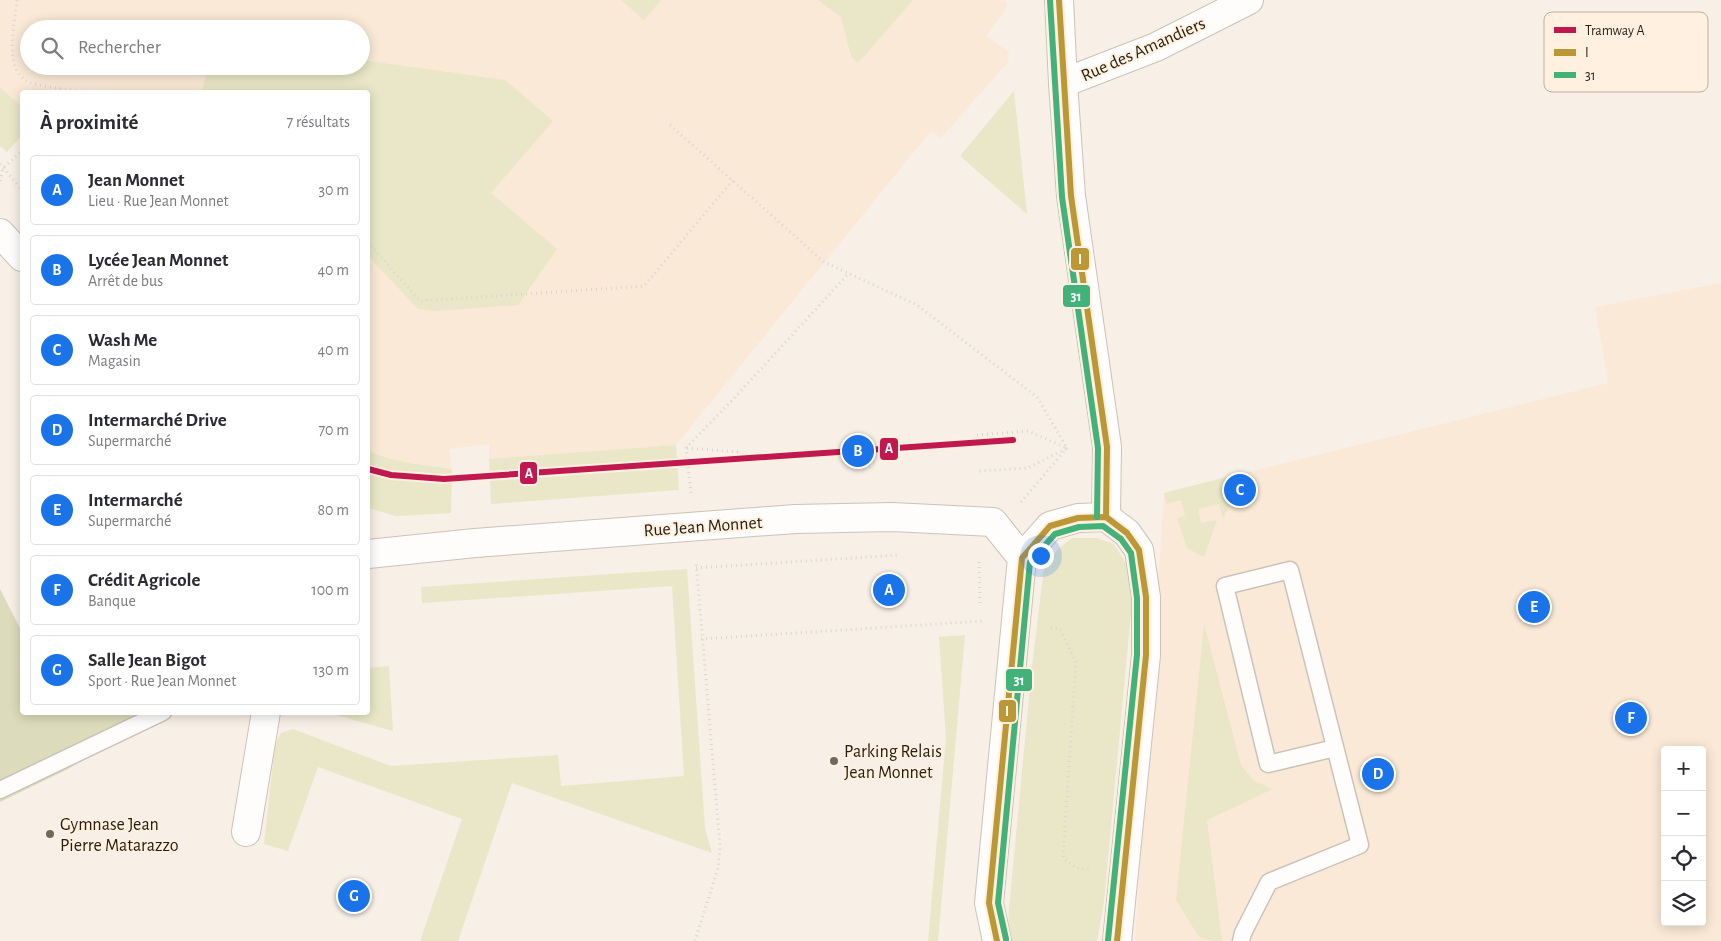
<!DOCTYPE html>
<html lang="fr">
<head>
<meta charset="utf-8">
<style>
	:root { --surface:#fff; --page:#f7f7f7; --text:#2b2b33; --muted:#7c7c81; --line:#e1e1e2; --accent:#1a73e8 }
	body { margin:0; font-family:"Alegreya Sans",sans-serif; background:var(--page); color:var(--text) }
	.controls { position:absolute; right:15px; bottom:15px; display:grid; overflow:hidden; border-radius:5px; box-shadow:0 2px 12px #0003 }
	.controls button { width:45px; height:45px; display:grid; place-items:center; padding:0; border:0; border-bottom:1px solid var(--line); background:var(--surface); color:var(--text); font:25px sans-serif }
	.you { position:absolute; left:1040px; top:555px; width:18px; height:18px; margin:-12px; border:4px solid #fff; border-radius:50%; background:#1a73e8; box-shadow:0 0 0 8px #1a73e833 }
	.badge { display:grid; place-items:center; width:32px; height:32px; border-radius:50%; background:var(--accent); color:#fff; font-size:16px; font-weight:700 }
	.pin { position:absolute; translate:-50% -50%; border:2px solid #fff; box-shadow:0 1px 5px #0006 }
	.list { margin:0; padding:0; list-style:none }
	h2 { display:flex; justify-content:space-between; align-items:center; height:65px; margin:0; padding:0 20px; font-size:21px }
	h2 small { font-size:16px; font-weight:400; color:var(--muted) }
	.list li { display:grid; grid-template-columns:32px 1fr auto; gap:15px; align-items:center; box-sizing:border-box; height:70px; margin:0 10px 10px; padding:0 10px; border:1px solid var(--line); border-radius:5px }
	.list b { display:block; font-size:19px; white-space:nowrap }
	.list p { margin:0; font-size:16px; white-space:nowrap; color:var(--muted) }
	.list em { font-size:16px; font-style:normal; color:var(--muted) }
	.icon { flex:none; width:28px; height:28px; fill:none; stroke:currentColor; stroke-width:2; stroke-linecap:round; stroke-linejoin:round }
	.map { position:relative; flex:none; width:1721px; height:941px; overflow:hidden }
	.search { position:absolute; background:var(--surface); box-shadow:0 2px 12px #0003; left:20px; top:20px; width:350px; height:55px; display:flex; align-items:center; gap:12px; box-sizing:border-box; padding:0 18px; border-radius:28px; color:var(--muted); font-size:19px }
	.panel { position:absolute; background:var(--surface); box-shadow:0 2px 12px #0003; left:20px; top:90px; width:350px; height:625px; border-radius:5px }
	.map>svg:first-child { display:block }
</style>
</head>
<body>
<div class="map">
<svg width="1721" height="941" viewBox="0 0 1721 941">
	<rect width="100%" height="100%" fill="#f8efe6"/>
	<g fill="#fae9d6" fill-rule="evenodd">
		<path d="M0 0H1003L1007 3 1006 9 986 36 1009 52 1008 62 941 138 931 131 676 445 489 459V444L449 449 452 469 404 462 382 457 368 451V92H22V107L0 86ZM29 29H361V66H29Z"/>
		<path d="M1721 283V941H1135L1164 493 1608 383 1595 307ZM1665 750H1702V922H1665Z"/>
	</g>
	<g fill="#e9e7c7">
		<polygon points="621,0 661,0 644,20"/>
		<polygon points="818,0 913,0 858,63 851,56 841,17"/>
		<polygon points="361,60 505,80 553,121 491,193 557,249 518,305 435,311 418,309 368,256 368,92 202,92 208,66 361,66"/>
		<polygon points="0,87 22,107 22,135 7,152 0,146"/>
		<polygon points="1014,91 1027,214 960,156"/>
		<polygon points="676,445 679,490 491,504 489,459"/>
		<path d="M368 451C394 462 423 465 452 469L451 513 396 516 368 508Z"/>
		<polygon points="1227,477 1232,502 1223,518 1219,504 1198,509 1201,523 1217,520 1204,557 1187,548 1177,518 1185,516 1181,500 1166,504 1164,493"/>
		<polygon points="1072,538 1097,538 1114,544 1128,567 1133,591 1104,902 1097,941 1011,941 1008,935 1009,909 1032,666 1044,568 1058,549"/>
		<polygon points="687,569 705,828 712,853 512,783 458,941 420,941 462,819 318,767 288,851 264,844 275,745 281,733 293,729 391,766 558,755 561,786 684,776 672,586 422,603 421,587"/>
		<polygon points="1204,624 1241,765 1254,781 1273,789 1207,820 1222,941 1212,941 1199,937 1176,900"/>
		<polygon points="965,635 938,941 928,941 946,738 939,637"/>
		<polygon points="389,666 393,731 329,713 368,712 368,668"/>
	</g>
	<polygon fill="#dcdbbb" points="0,589 22,632 22,712 154,713 68,769 0,802"/>
	<g fill="none" stroke-linecap="round" stroke-linejoin="round">
		<g stroke="#cbc3b9" stroke-width="19">
			<g id="lane">
				<polyline points="0,790 163,712"/>
				<polyline points="1241,941 1243,933 1269,882 1360,845 1290,570 1225,586 1268,764 1335,748"/>
			</g>
		</g>
		<g stroke="#cbc3b9" stroke-width="30">
			<g id="street">
				<polyline points="1059,0 1063,83 1071,196 1107,447 1106,517"/>
				<polyline points="1063,83 1156,47 1249,0"/>
				<polyline points="0,233 22,257"/>
				<polyline points="368,554 475,543 795,519 892,517 993,522 1022,558"/>
				<polyline points="246,832 266,712"/>
				<polyline points="997,941 989,903 1022,558 1050,526 1078,518 1106,517 1127,533 1139,550 1146,597 1146,655 1117,941"/>
			</g>
		</g>
		<g stroke="#d9d6d3" stroke-width="3" stroke-dasharray="1 4" stroke-linecap="butt">
			<path d="M17 0C15 22 3 68 27 81 34 86 74 90 85 92"/>
			<polyline points="670,125 824,262 917,305 1037,397 1067,448"/>
			<polyline points="0,164 22,190"/>
			<polyline points="0,181 3,168 22,151"/>
			<polyline points="368,242 420,301 644,286 733,180"/>
			<polyline points="977,435 1028,431 1067,448 1028,468 979,471"/>
			<polyline points="687,448 740,452"/>
			<polyline points="691,493 686,448 738,394 849,273"/>
			<polyline points="1021,502 1067,448"/>
			<polyline points="979,562 980,605"/>
			<polyline points="696,568 900,555"/>
			<polyline points="1051,628 1060,629 1076,663 1063,858 1076,868 1089,869"/>
			<polyline points="701,639 983,621"/>
			<polyline points="695,941 718,868 720,846 696,561"/>
		</g>
		<use href="#lane" stroke="#fefdfb" stroke-width="16"/>
		<use href="#street" stroke="#fefdfb" stroke-width="28"/>
		<g stroke="#fff0df" stroke-width="10">
			<g id="bus-1">
				<polyline points="1059,0 1071,196 1107,447 1106,517"/>
				<polyline points="997,941 989,903 1022,558 1050,526 1078,518 1106,517 1127,533 1139,550 1146,597 1146,655 1117,941"/>
			</g>
		</g>
		<g stroke="#fff0df" stroke-width="10">
			<g id="bus-2">
				<polyline points="1050,0 1062,197 1098,448 1097,517"/>
				<polyline points="1006,939 998,903 1030,562 1055,534 1079,527 1103,526 1121,539 1131,553 1137,598 1137,655 1108,940"/>
			</g>
		</g>
		<use href="#bus-1" stroke="#bc9735" stroke-width="6"/>
		<use href="#bus-2" stroke="#42b27a" stroke-width="6"/>
		<g stroke="#fff0df" stroke-width="10">
			<polyline id="tram-1" points="368,469 391,475 444,479 1013,440"/>
		</g>
		<use href="#tram-1" stroke="#bf1950" stroke-width="6"/>
	</g>
	<g fill="#70675d" stroke="#fff0df" stroke-width="2">
		<circle cx="834" cy="761" r="5"/>
		<circle cx="50" cy="834" r="5"/>
	</g>
	<g text-anchor="middle" stroke-width="4" stroke-linejoin="round" paint-order="stroke">
		<g font-size="18" fill="#261e13" stroke="#fff0df">
			<text transform="translate(1143 49) rotate(-24)" y="6">Rue des Amandiers</text>
			<text transform="translate(703 526) rotate(-4)" y="6">Rue Jean Monnet</text>
		</g>
		<g font-size="18" fill="#261e13" stroke="#fff0df" text-anchor="start">
			<text x="844" y="757">Parking Relais<tspan x="844" dy="21">Jean Monnet</tspan></text>
			<text x="60" y="830">Gymnase Jean<tspan x="60" dy="21">Pierre Matarazzo</tspan></text>
		</g>
	</g>
	<rect x="1544" y="12" width="164" height="80" rx="8" fill="#fff0df" stroke="#beb1a2" stroke-width="1"/>
	<rect x="1554" y="27" width="22" height="6" fill="#bf1950"/>
	<rect x="1554" y="49" width="22" height="7" fill="#bc9735"/>
	<rect x="1554" y="72" width="22" height="6" fill="#42b27a"/>
	<g font-size="14" fill="#261e13">
		<text x="1585" y="35">Tramway A</text>
		<text x="1585" y="57">I</text>
		<text x="1585" y="80">31</text>
	</g>
	<g stroke="#fff0df" stroke-width="2">
		<rect x="1070" y="247" width="20" height="24" rx="5" fill="#bc9735"/>
		<rect x="1062" y="284" width="29" height="24" rx="5" fill="#42b27a"/>
		<rect x="879" y="437" width="20" height="24" rx="5" fill="#bf1950"/>
		<rect x="519" y="461" width="19" height="24" rx="5" fill="#bf1950"/>
		<rect x="1005" y="668" width="28" height="24" rx="5" fill="#42b27a"/>
		<rect x="998" y="699" width="19" height="24" rx="5" fill="#bc9735"/>
	</g>
	<g font-size="14" text-anchor="middle" font-weight="bold" fill="#fff">
		<text x="1080" y="264">I</text>
		<text x="1076" y="301">31</text>
		<text x="889" y="453">A</text>
		<text x="529" y="478">A</text>
		<text x="1019" y="685">31</text>
		<text x="1007" y="716">I</text>
	</g>
</svg>
<div class="controls">
<button>+</button>
<button>−</button>
<button><svg class="icon" aria-label="locate" viewBox="0 0 24 24"><circle cx="12" cy="12" r="6"/><path d="M12 2v4M12 18v4M2 12h4M18 12h4"/></svg></button>
<button><svg class="icon" aria-label="layers" viewBox="0 0 24 24"><path d="M12 4l9 5-9 5-9-5zM3 14l9 5 9-5"/></svg></button>
</div>
<div class="you"></div>
<div class="pin badge" style="left:889px;top:590px">A</div>
<div class="pin badge" style="left:858px;top:451px">B</div>
<div class="pin badge" style="left:1240px;top:490px">C</div>
<div class="pin badge" style="left:1378px;top:774px">D</div>
<div class="pin badge" style="left:1534px;top:607px">E</div>
<div class="pin badge" style="left:1631px;top:718px">F</div>
<div class="pin badge" style="left:354px;top:896px">G</div>
<div class="search"><svg class="icon" aria-label="search" viewBox="0 0 24 24"><circle cx="10" cy="10" r="6"/><path d="M15 15l6 6"/></svg>Rechercher</div>
<section class="panel">
<h2>À proximité<small>7 résultats</small></h2>
<ul class="list">
<li><span class="badge">A</span><div><b>Jean Monnet</b><p>Lieu · Rue Jean Monnet</p></div><em>30 m</em></li>
<li><span class="badge">B</span><div><b>Lycée Jean Monnet</b><p>Arrêt de bus</p></div><em>40 m</em></li>
<li><span class="badge">C</span><div><b>Wash Me</b><p>Magasin</p></div><em>40 m</em></li>
<li><span class="badge">D</span><div><b>Intermarché Drive</b><p>Supermarché</p></div><em>70 m</em></li>
<li><span class="badge">E</span><div><b>Intermarché</b><p>Supermarché</p></div><em>80 m</em></li>
<li><span class="badge">F</span><div><b>Crédit Agricole</b><p>Banque</p></div><em>100 m</em></li>
<li><span class="badge">G</span><div><b>Salle Jean Bigot</b><p>Sport · Rue Jean Monnet</p></div><em>130 m</em></li>
</ul>
</section>
</div>
</body>
</html>
